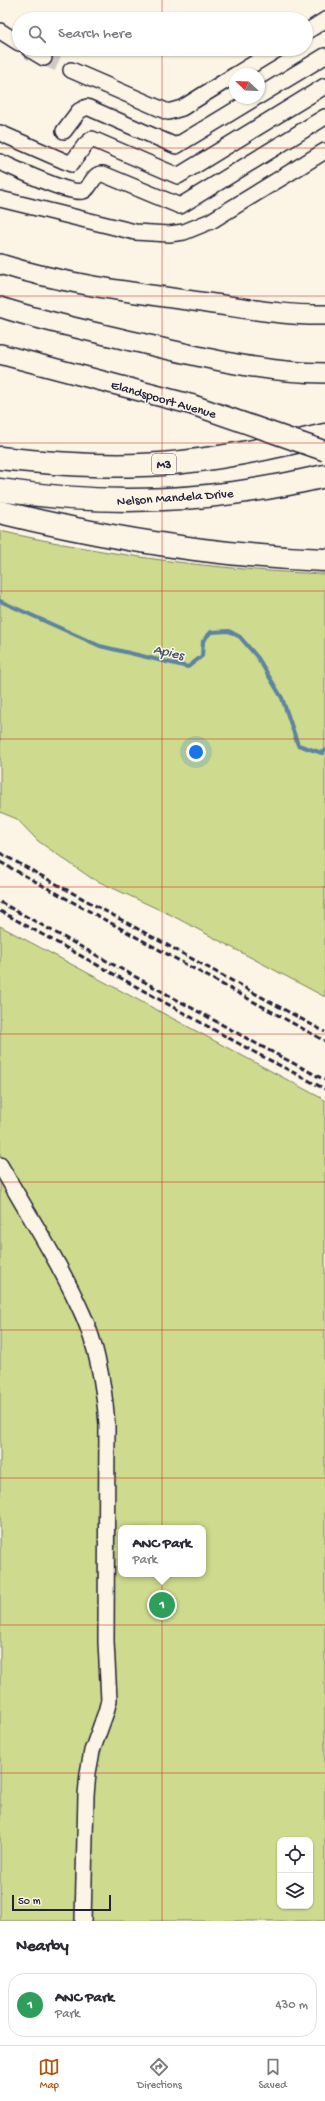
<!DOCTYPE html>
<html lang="en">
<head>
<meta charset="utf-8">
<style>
	:root { --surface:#fff; --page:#f7f7f7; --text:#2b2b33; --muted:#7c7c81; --line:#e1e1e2; --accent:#b45309 }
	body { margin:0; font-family:"Gochi Hand",sans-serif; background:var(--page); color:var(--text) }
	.controls { position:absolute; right:12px; bottom:12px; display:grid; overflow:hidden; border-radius:8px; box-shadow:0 1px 3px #0004 }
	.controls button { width:36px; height:36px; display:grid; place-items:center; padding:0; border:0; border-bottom:1px solid var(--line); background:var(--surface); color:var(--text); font:20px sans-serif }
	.compass { position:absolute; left:229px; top:68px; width:36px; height:36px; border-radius:50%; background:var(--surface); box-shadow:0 1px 3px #0004; rotate:293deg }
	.scale { position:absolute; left:12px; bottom:10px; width:99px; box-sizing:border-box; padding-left:4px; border:2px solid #22223b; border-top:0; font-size:11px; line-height:14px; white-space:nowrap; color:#22223b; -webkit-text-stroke:3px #fcf5e5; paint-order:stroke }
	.you { position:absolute; left:196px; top:752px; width:14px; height:14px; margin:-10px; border:3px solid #fff; border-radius:50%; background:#1a73e8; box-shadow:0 0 0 6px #1a73e833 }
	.badge { display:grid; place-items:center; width:26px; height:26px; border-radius:50%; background:var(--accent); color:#fff; font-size:13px; font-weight:700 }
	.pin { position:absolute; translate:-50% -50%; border:2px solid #fff; box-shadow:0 1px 4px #0006 }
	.popup { position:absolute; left:118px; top:1525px; width:88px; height:52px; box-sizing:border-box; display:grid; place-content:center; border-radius:8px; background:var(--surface); filter:drop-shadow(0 1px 3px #0005); font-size:13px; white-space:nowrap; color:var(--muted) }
	.popup b { font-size:15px; color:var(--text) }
	.popup::after { content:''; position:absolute; left:50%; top:100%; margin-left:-8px; border:8px solid transparent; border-top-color:var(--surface) }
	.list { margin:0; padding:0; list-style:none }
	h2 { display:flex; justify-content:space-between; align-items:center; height:52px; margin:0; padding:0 16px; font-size:17px }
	h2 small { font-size:13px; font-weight:400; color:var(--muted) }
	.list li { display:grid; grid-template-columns:26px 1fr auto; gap:12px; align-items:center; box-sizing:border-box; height:64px; margin:0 8px 8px; padding:0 8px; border:1px solid var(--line); border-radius:16px }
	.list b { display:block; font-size:15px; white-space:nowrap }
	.list p { margin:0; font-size:13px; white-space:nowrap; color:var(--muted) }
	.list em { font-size:13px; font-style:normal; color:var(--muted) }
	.icon { flex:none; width:22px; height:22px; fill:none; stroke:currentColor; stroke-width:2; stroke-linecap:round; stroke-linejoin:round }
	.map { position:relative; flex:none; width:325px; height:1921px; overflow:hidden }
	.search { position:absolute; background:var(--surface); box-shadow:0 1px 3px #0004; left:12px; right:12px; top:12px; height:44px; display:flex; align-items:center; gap:10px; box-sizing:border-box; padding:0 14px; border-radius:22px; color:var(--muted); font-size:15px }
	.sheet { height:124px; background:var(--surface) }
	nav { display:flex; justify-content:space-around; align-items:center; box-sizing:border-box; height:56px; border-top:1px solid var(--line); background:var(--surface); font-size:11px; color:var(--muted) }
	nav a { display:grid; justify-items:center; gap:2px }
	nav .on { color:var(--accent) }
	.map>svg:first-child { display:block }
</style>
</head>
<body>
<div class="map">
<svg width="325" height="1921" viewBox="0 0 325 1921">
	<rect width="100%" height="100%" fill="#fcf5e5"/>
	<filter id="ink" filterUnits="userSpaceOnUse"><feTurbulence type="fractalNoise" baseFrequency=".025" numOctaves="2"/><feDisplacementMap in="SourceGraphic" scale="8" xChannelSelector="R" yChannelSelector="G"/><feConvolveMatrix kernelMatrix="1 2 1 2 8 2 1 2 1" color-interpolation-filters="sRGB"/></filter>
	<g filter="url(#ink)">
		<g fill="#ceda8d" stroke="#787e64" fill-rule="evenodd">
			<path d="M0 531C107 555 216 570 325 574V997L171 915 91 878 38 841 17 819 0 812Z"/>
			<path d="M0 926 325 1100V1921H0ZM121 1528H203V1574H121ZM280 1840H310V1906H280Z"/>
		</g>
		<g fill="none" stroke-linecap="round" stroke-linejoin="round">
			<polyline stroke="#5c84a0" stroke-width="4" points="0,601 100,646 188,667 202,656 203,641 211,632 229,631 240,637 258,658 282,698 298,745 322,753 325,750"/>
			<polyline stroke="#d0cbc3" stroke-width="15" stroke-dasharray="15 8" stroke-linecap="butt" points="44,58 71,70"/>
			<g stroke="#22223b" stroke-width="18">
				<g id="minor">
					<polyline points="0,31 19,43"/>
					<polyline points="306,32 325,20"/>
					<polyline points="29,49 44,58"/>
					<polyline points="71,70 168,112 182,108 235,75"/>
					<polyline points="237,74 278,49"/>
					<polyline points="259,96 325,56"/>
					<polyline points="64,131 79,111 87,107 176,146 255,98"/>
					<polyline points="0,133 71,164 85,145 92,139 178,176 325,86"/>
					<path d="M0 162C14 168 70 195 83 191 91 189 92 173 103 174L180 206 325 117"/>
					<polyline points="0,199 135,232 169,234 184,232 211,221 325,151"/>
					<path d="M0 1165C28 1214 60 1263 83 1315 98 1349 104 1387 107 1424L106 1642 109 1700 106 1712 92 1751 88 1773 86 1795 83 1921"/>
				</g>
			</g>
			<g stroke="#22223b" stroke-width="22">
				<g id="major">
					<path d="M0 264C66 285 138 293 207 303 245 308 286 316 325 315"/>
					<path d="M0 307C45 322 90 331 136 342 198 356 261 373 325 373"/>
					<polyline points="0,354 193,405"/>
				</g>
			</g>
			<g stroke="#22223b" stroke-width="25">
				<g id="highway">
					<path d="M0 458C54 464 107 468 161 464 216 460 271 448 325 435"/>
					<path d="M0 490C112 507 215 502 325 476"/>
					<path d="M0 512C106 538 216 556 325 560"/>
				</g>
			</g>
			<use href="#minor" stroke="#fcf5e5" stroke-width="15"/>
			<use href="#major" stroke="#fcf5e5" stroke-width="19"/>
			<use href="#highway" stroke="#fcf5e5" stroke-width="22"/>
			<g stroke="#22223b" stroke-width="3" stroke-dasharray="6 3" stroke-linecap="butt">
				<polyline points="0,853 325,1032"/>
				<polyline points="0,862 325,1041"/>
				<polyline points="0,902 257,1044 325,1080"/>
				<polyline points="0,911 254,1052 325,1089"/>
			</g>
			<g stroke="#22223b" stroke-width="22" stroke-linecap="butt">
				<polyline id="major-bridge" points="193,405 325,451"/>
			</g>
			<use href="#major-bridge" stroke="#fcf5e5" stroke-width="19"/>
		</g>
	</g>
	<path fill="none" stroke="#c8321e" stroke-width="1" stroke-opacity="0.55" d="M162 0V19M162 49V1921M0 148H325M0 296H325M0 443H325M0 591H325M0 739H325M0 887H325M0 1034H325M0 1182H325M0 1330H325M0 1478H325M0 1625H325M0 1773H325"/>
	<g text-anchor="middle" stroke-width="3" stroke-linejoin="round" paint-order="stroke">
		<rect fill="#fcf5e5" stroke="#63616e" stroke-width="1" x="152" y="454" width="24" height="20" rx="3"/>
		<g font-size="12" font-weight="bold" fill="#22223b">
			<text x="164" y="468">M3</text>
		</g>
		<g font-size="13" fill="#22223b" stroke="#fcf5e5">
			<text transform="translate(164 398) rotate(16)" y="5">Elandspoort Avenue</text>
			<text transform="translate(175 496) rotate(-4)" y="5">Nelson Mandela Drive</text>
		</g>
		<g font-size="14" font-style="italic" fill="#3f536d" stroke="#fcf5e5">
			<text transform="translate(169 651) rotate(13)" y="5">Apies</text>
		</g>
	</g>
</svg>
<div class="controls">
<button><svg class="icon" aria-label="locate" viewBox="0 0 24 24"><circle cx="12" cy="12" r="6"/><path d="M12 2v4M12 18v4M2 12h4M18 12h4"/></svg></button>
<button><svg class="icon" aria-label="layers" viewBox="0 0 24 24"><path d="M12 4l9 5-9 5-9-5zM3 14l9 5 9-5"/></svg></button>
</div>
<svg class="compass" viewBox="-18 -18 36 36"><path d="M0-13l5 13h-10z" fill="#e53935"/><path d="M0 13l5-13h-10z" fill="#7c7c81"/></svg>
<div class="scale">50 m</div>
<div class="you"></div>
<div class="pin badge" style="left:162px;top:1605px;background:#2e9e5b">1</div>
<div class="popup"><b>ANC Park</b>Park</div>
<div class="search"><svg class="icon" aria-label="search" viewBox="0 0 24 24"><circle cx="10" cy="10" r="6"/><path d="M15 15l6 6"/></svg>Search here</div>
</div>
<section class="sheet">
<h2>Nearby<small></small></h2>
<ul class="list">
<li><span class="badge" style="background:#2e9e5b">1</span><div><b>ANC Park</b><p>Park</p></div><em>430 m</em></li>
</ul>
</section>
<nav>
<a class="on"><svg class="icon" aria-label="map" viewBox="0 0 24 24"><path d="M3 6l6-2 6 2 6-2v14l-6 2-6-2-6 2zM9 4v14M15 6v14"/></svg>Map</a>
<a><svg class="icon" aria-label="directions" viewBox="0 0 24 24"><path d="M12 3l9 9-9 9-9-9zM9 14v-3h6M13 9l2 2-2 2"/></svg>Directions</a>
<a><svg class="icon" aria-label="saved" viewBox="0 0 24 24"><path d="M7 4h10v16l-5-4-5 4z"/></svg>Saved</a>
</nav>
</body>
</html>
